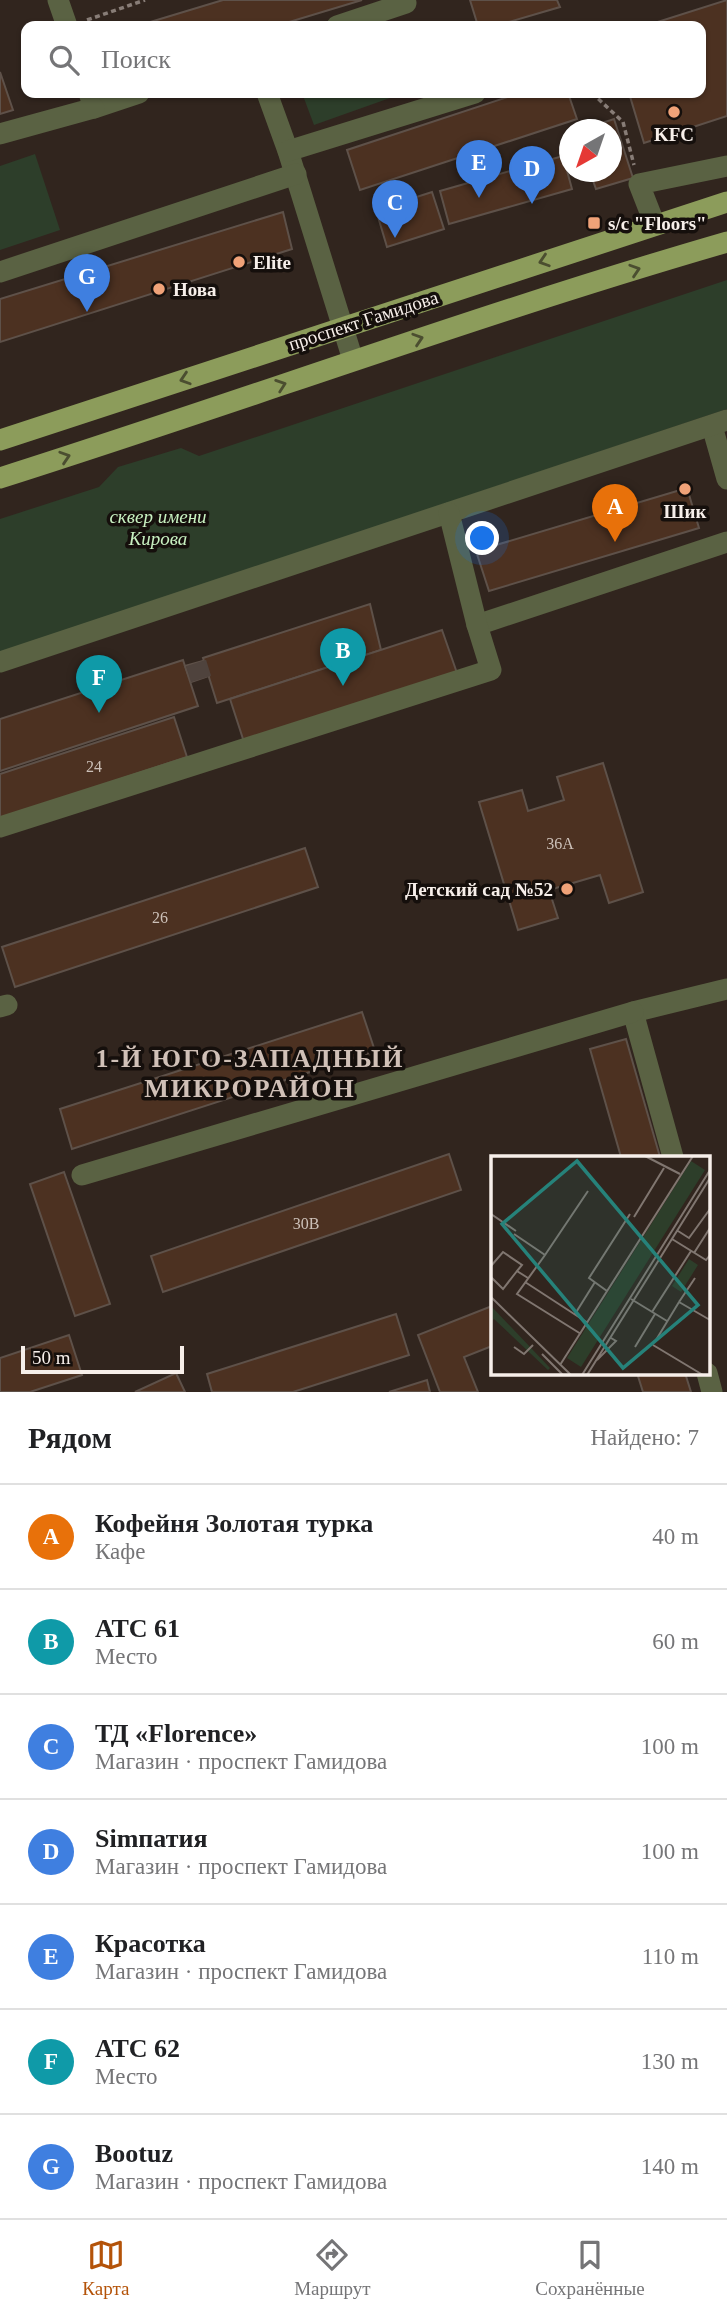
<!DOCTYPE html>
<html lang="ru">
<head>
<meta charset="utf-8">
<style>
	:root { --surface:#fff; --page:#f6f6f6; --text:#202124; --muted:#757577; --line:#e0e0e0; --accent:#b45309 }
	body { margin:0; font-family:"Times New Roman",serif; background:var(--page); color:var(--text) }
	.compass { position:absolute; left:559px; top:119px; width:63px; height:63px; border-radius:50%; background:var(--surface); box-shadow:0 2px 5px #0004; rotate:220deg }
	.scale { position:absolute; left:21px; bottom:18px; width:163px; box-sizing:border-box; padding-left:7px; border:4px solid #f7efea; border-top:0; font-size:19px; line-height:24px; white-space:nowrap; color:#f7efea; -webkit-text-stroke:5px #150f0c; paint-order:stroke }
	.you { position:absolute; left:483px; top:539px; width:24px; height:24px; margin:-18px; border:5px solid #fff; border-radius:50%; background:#1a73e8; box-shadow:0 0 0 10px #1a73e833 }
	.badge { display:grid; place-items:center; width:46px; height:46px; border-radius:50%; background:var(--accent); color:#fff; font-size:23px; font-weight:700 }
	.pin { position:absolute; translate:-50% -58px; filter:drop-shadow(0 2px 4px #0008) }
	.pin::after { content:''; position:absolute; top:37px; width:24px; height:21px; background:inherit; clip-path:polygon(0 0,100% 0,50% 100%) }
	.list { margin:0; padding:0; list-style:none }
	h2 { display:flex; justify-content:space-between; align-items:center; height:91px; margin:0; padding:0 28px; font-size:30px }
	h2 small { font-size:23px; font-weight:400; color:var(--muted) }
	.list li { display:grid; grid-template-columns:46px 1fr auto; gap:21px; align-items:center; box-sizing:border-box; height:105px; padding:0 28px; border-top:2px solid var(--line) }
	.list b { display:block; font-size:26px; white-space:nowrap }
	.list p { margin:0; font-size:23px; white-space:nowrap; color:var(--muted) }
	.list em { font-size:23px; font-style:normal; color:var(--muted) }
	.icon { flex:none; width:38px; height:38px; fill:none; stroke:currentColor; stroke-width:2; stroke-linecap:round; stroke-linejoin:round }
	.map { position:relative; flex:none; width:727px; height:1392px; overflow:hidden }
	.search { position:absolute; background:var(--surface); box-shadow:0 2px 5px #0004; left:21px; right:21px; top:21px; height:77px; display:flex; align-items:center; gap:18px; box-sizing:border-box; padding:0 24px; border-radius:14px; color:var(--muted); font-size:26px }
	.sheet { height:826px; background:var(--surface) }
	nav { display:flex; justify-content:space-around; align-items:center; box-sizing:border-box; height:98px; border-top:2px solid var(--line); background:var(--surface); font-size:19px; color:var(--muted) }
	nav a { display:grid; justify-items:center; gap:4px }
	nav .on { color:var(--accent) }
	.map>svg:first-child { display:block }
</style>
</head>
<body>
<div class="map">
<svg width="727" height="1392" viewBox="0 0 727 1392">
	<rect width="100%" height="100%" fill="#31251e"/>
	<g fill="#2d3e2a">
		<polygon points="302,93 404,93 314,125"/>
		<polygon points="35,154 60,230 0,250 0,166"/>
		<polygon points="727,280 727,409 0,653 0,519 99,487 118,467 181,448 199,456"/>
	</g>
	<g fill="#4c3121" stroke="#5e5149" stroke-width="2">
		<polygon points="223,0 362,0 276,26 137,26"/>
		<polygon points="470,0 557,0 560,7 495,26 478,26"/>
		<polygon points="727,0 727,116 644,143 629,93 701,93 701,26 645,26"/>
		<polygon points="0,72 13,110 0,114"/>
		<polygon points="520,93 568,93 577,119 360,190 347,150"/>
		<polygon points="614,119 633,178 596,189 590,172 612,172 612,130 581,130"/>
		<polygon points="563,156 572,189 449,224 440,191"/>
		<polygon points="432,192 444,229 387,247 376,210"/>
		<polygon points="283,212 292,249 0,342 0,299"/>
		<polygon points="687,488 699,528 489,591 476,551"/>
		<polygon points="370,604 381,650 217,703 203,658"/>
		<polygon points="442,630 457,673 244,742 230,699"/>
		<polygon points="183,660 198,706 0,771 0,719"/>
		<polygon points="203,661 209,676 191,682 185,666"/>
		<polygon points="174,717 187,757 0,819 0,774"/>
		<polygon points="603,763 643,892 609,903 600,875 549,890 558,918 518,930 479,802 522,790 528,811 564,800 557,777"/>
		<polygon points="305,848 318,887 15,987 2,947"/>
		<polygon points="362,1012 375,1051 72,1149 60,1109"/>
		<polygon points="626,1039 660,1157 621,1157 590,1049"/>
		<polygon points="449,1154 461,1190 163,1292 151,1256"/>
		<polygon points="64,1172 110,1304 75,1316 30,1184"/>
		<polygon points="492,1306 492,1346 464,1357 478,1392 440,1392 418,1335"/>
		<polygon points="396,1314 409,1355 293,1392 212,1392 207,1374"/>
		<polygon points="69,1335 82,1375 30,1392 0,1392 0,1358"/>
		<polygon points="176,1373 185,1392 135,1392"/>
		<polygon points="637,1373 685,1373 691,1392 643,1392"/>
		<polygon points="427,1380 430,1392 389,1392"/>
	</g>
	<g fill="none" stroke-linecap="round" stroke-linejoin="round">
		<polyline stroke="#4f433d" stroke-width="21" stroke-dasharray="21 10" stroke-linecap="butt" points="196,663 201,679"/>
		<g stroke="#887d77" stroke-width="3.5" stroke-dasharray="5 3.5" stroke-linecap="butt">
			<polyline points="87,20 145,0"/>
			<polyline points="592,93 623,122 634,165"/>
		</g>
		<g stroke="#5a6243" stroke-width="21">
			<polyline points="58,0 67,26"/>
			<polyline points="337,26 406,3"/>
			<polyline points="89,93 94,108 139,93"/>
			<polyline points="267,93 288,151 353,360"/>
			<polyline points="0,134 94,108"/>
			<polyline points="288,151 475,93"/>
			<polyline points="655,225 639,184 727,166"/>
			<polyline points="0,272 296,174"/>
			<polyline points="712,426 727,479"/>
			<polyline points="477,625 727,542"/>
			<polyline points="0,662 727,420"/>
			<polyline points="0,827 491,670 477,625 449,513"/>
			<polyline points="0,1007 7,1005"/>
			<polyline points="673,1157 633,1012 727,989"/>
			<polyline points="82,1175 633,1012"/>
			<polyline points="707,1373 712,1392"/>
		</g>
		<g stroke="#8c9c5b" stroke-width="21">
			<polyline points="0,440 727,202"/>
			<path d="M0 478C243 401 482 313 727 242"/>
		</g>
	</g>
	<defs><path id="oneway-chevron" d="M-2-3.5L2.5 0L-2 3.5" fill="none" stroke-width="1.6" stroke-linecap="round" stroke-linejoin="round" transform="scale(1.75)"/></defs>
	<g stroke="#4b4e30">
		<use href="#oneway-chevron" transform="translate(544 261) rotate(162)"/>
		<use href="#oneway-chevron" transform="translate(635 270) rotate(-18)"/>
		<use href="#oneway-chevron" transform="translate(418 339) rotate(-18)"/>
		<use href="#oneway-chevron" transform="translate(185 379) rotate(162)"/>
		<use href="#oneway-chevron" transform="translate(281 385) rotate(-19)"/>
		<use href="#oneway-chevron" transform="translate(65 457) rotate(-18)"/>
	</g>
	<g fill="#f0a278" stroke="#150f0c" stroke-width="2.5">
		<circle cx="674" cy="112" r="7"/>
		<rect x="587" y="216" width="14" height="14" rx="3.5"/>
		<circle cx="239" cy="262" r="7"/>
		<circle cx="159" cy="289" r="7"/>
		<circle cx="685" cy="489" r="7"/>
		<circle cx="567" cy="889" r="7"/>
	</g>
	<g text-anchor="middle" stroke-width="7" stroke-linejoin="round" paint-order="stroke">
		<g font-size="16" fill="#ccc0b8">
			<text x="94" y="772">24</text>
			<text x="560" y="849">36А</text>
			<text x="160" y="923">26</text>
			<text x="306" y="1229">30В</text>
		</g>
		<g font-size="19" font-weight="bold" fill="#f7efea" stroke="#150f0c" text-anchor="start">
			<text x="674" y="141" text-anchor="middle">KFC</text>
			<text x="608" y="230">s/c "Floors"</text>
			<text x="253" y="269">Elite</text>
			<text x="173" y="296">Нова</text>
			<text x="685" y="518" text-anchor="middle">Шик</text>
			<text x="553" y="896" text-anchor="end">Детский сад №52</text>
		</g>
		<g font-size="19" fill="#f7efea" stroke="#150f0c">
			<text transform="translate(363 320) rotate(-18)" y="7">проспект Гамидова</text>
		</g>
		<g font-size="19" font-style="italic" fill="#c8f1c1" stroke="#150f0c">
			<text x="158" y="523">сквер имени<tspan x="158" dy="22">Кирова</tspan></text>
		</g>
		<g font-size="26" font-weight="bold" letter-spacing="2" fill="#d0c0b7" stroke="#150f0c">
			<text x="250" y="1067">1-Й ЮГО-ЗАПАДНЫЙ<tspan x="250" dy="30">МИКРОРАЙОН</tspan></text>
		</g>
	</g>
	<g transform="translate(491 1156)">
		<rect width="219" height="219" fill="#31251e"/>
		<path d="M200 5 214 14 90 211 76 202ZM198 103 207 109 190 136 181 130ZM0 150 59 212 57 214 3 163 0 166Z" fill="#2d3e2a"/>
		<path fill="none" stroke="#807670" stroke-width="2" d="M154 0 189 18M0 58 25 75M143 61 173 12M187 75 198 82 219 53M23 78 54 99 26 138 90 178M181 83 215 104 219 99M203 97 219 72M54 99 97 35M0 110 12 96 31 109 26 115 37 122M0 121 12 133 26 115M34 126 97 167M116 135 98 122 139 58M0 141 80 219M140 143 176 165M188 146 204 122M161 156 200 95M84 158 104 126M165 184 188 146 219 164M162 189 212 219M23 191 33 198 42 189M144 191 164 158M51 198 72 219M106 204 125 185 120 182M69 209 202 0M91 219 219 14M96 219 219 22"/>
		<path fill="#26827a" fill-opacity="0.15" stroke="#26827a" stroke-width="3.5" d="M86 5 207 149 132 212 11 68Z"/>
		<rect width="219" height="219" fill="none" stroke="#f7efea" stroke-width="3.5"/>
	</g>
</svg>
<svg class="compass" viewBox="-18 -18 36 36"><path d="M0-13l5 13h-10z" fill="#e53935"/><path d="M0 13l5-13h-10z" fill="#757577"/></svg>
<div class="scale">50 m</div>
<div class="you"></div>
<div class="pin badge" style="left:615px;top:542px;background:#e8710a">A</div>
<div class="pin badge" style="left:343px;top:686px;background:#0f9aa8">B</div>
<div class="pin badge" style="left:395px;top:238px;background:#3f7fe0">C</div>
<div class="pin badge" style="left:532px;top:204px;background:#3f7fe0">D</div>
<div class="pin badge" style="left:479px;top:198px;background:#3f7fe0">E</div>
<div class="pin badge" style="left:99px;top:713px;background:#0f9aa8">F</div>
<div class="pin badge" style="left:87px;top:312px;background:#3f7fe0">G</div>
<div class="search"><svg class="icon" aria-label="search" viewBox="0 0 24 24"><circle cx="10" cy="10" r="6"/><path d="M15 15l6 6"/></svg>Поиск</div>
</div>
<section class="sheet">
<h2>Рядом<small>Найдено: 7</small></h2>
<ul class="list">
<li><span class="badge" style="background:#e8710a">A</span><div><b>Кофейня Золотая турка</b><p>Кафе</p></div><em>40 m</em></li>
<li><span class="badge" style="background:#0f9aa8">B</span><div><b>АТС 61</b><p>Место</p></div><em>60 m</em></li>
<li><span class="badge" style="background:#3f7fe0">C</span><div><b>ТД «Florence»</b><p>Магазин · проспект Гамидова</p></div><em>100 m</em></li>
<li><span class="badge" style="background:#3f7fe0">D</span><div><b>Simпатия</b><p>Магазин · проспект Гамидова</p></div><em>100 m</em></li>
<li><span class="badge" style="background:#3f7fe0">E</span><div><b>Красотка</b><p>Магазин · проспект Гамидова</p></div><em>110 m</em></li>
<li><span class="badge" style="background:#0f9aa8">F</span><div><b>АТС 62</b><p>Место</p></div><em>130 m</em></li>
<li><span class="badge" style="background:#3f7fe0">G</span><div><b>Bootuz</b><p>Магазин · проспект Гамидова</p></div><em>140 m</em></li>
</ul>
</section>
<nav>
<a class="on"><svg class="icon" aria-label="map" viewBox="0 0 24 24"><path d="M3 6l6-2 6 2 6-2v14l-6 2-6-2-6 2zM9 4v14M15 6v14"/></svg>Карта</a>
<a><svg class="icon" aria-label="directions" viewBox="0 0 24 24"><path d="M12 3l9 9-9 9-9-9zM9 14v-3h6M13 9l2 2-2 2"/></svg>Маршрут</a>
<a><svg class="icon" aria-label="saved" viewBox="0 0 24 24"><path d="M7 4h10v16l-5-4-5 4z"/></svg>Сохранённые</a>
</nav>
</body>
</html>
